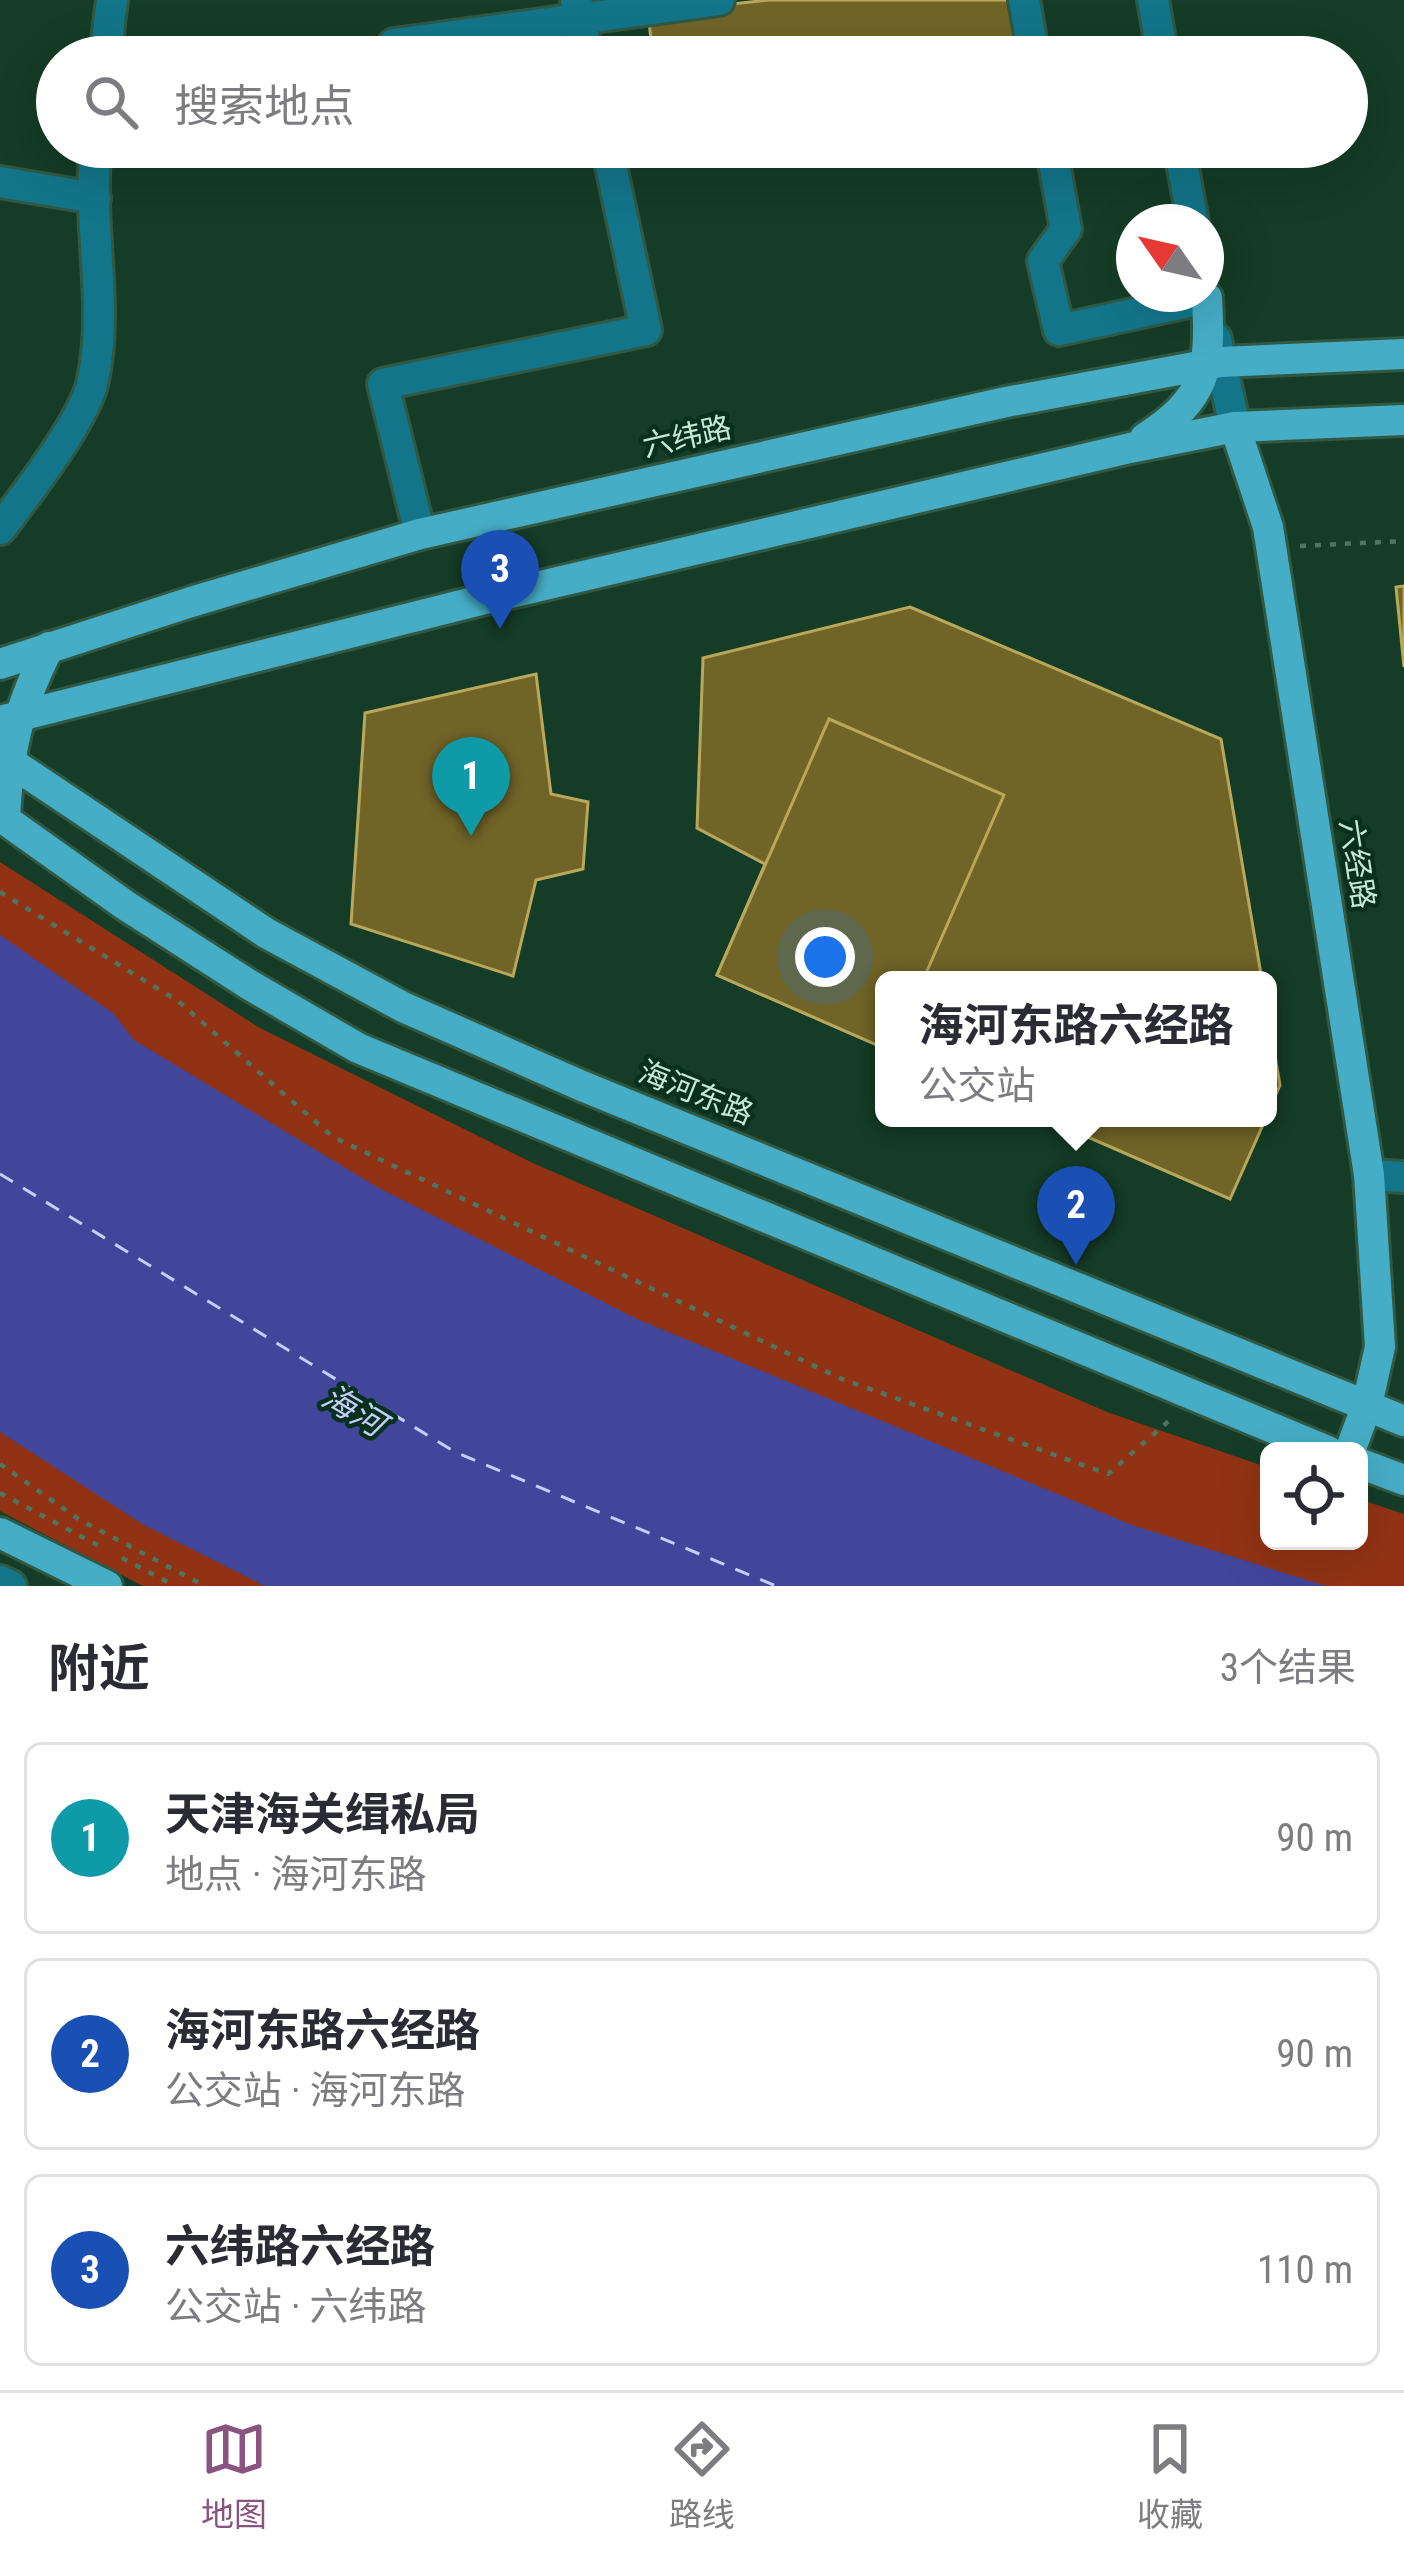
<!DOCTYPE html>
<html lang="zh">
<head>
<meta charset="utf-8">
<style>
	:root { --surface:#fff; --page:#f2f2f3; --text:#2b2b33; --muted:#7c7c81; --line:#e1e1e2; --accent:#8a5481 }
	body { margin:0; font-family:"Roboto Condensed","Noto Sans SC",sans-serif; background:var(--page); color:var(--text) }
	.controls { position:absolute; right:36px; bottom:36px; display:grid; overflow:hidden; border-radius:18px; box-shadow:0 12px 48px #0002 }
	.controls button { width:108px; height:108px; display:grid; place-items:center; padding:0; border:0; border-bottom:3px solid var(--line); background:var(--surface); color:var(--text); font:60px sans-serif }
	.compass { position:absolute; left:1116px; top:204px; width:108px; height:108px; border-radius:50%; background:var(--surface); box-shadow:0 12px 48px #0002; rotate:304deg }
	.you { position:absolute; left:825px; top:957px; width:42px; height:42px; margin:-30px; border:9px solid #fff; border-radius:50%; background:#1a73e8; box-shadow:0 0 0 18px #1a73e833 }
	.badge { display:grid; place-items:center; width:78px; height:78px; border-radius:50%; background:var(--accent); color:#fff; font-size:39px; font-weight:700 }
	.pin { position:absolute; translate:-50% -99px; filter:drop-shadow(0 3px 6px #0008) }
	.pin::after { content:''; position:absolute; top:63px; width:42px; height:36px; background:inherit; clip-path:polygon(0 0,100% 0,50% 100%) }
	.popup { position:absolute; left:875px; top:971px; width:402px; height:156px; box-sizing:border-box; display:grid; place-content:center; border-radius:18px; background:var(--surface); filter:drop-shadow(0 3px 9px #0005); font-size:39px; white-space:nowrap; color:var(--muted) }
	.popup b { font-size:45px; color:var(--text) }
	.popup::after { content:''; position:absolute; left:50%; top:100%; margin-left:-24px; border:24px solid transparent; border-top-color:var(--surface) }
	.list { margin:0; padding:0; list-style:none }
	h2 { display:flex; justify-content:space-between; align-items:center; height:156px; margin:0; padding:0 48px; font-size:51px }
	h2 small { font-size:39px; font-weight:400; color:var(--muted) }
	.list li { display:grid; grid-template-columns:78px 1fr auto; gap:36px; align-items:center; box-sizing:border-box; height:192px; margin:0 24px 24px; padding:0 24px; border:3px solid var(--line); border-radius:18px }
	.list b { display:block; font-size:45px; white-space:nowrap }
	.list p { margin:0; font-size:39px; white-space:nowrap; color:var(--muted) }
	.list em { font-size:39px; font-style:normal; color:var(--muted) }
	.icon { flex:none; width:66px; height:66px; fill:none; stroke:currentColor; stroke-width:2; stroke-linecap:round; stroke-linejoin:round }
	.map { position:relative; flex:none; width:1404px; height:1586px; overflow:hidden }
	.search { position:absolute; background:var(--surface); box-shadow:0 12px 48px #0002; left:36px; right:36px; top:36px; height:132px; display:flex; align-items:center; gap:30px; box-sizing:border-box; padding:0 42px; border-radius:66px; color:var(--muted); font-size:45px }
	.sheet { height:804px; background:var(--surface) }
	nav { display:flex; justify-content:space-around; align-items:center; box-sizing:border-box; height:168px; border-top:3px solid var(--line); background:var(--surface); font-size:33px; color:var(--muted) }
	nav a { display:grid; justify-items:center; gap:6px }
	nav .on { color:var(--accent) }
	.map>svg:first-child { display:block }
</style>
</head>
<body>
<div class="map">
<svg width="1404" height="1586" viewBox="0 0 1404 1586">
	<rect width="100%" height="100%" fill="#143c26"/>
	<polygon fill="#923214" points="0,862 260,1028 535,1164 1107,1412 1269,1468 1269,1541 1359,1541 1359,1499 1404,1514 1404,1586 143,1586 0,1511"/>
	<polygon fill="#41469b" points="0,935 113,1013 134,1040 377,1187 637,1319 1132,1525 1326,1586 265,1586 144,1525 0,1432"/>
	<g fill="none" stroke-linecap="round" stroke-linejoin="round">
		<polyline stroke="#c5cefd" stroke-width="3" stroke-dasharray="15 12" stroke-linecap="butt" points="0,1174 455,1452 776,1586"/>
	</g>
	<g fill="#716427" stroke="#b9a85b" stroke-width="3">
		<polygon points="769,0 1017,0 1023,50 959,57 653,57 648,13"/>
		<polygon points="1404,586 1404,667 1396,587"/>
		<polygon points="910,607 1221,739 1262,980 884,980 884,1048 717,975 765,864 697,828 703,658"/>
		<polygon points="536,674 551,794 588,802 583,869 536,880 513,976 351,924 365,713"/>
		<polygon points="829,719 1004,795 923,980 884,980 884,1048 717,975"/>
		<polygon points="1268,1015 1280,1085 1268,1113"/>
		<polygon points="1044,1118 1266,1118 1230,1199"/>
	</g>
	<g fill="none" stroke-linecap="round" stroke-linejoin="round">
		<g stroke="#305842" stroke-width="36">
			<g id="minor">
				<polyline points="576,0 588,57"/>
				<polyline points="1024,0 1034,57"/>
				<polyline points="1153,0 1163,57"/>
				<polyline points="394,44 719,0"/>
				<polyline points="105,57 112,0"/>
				<polyline points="1051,147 1066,229 1043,261 1059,330 1207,298"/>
				<polyline points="1179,147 1193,222"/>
				<polyline points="0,182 95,198"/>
				<polyline points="1216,339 1235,427"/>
				<path d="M0 529C25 496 86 418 93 380 109 303 87 223 96 147"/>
				<polyline points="420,534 383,384 646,330 607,147"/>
				<polyline points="1369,1175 1404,1177"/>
				<polyline points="0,1581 11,1586"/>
			</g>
		</g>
		<g stroke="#305842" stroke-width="36">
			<g id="major">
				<polyline points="1235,427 1268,527 1369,1175 1380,1347 1367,1405 1350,1451"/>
				<path d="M1145 438C1207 398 1211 368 1207 298"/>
				<polyline points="0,664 191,602 420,534 1006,402 1221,362 1404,354"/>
				<polyline points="0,721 485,599 1130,448 1235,427 1404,420"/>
				<polyline points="0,755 266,933 403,1007 582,1086 1404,1421"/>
				<polyline points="0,816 125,905 248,984 358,1048 1328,1451"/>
				<path d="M5 819C8 751 18 708 49 647"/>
				<polyline points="1359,1463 1404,1480"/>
				<polyline points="0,1533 107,1586"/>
			</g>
		</g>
		<g stroke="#4e755e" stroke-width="4.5" stroke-dasharray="6 9" stroke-linecap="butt">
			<polyline points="1300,546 1404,541"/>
			<polyline points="0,892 178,1001 333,1137 842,1379 1108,1474 1171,1419"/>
			<polyline points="0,1464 80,1520 205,1586"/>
			<polyline points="0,1493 101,1547"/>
			<polyline points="122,1558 175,1586"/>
		</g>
		<use href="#minor" stroke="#13758a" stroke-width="30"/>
		<use href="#major" stroke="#46adc6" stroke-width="30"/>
	</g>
	<g text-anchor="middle" stroke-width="9" stroke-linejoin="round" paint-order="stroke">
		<g font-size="30" fill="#c5e9d2" stroke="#07311d">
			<text transform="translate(687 437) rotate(-13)" y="10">六纬路</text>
			<text transform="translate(1357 864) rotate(81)" y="10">六经路</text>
			<text transform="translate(696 1093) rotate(22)" y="10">海河东路</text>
		</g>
		<g font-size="33" font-style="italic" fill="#c5cefd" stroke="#07311d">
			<text transform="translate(354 1410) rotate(31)" y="12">海河</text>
		</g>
	</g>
</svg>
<div class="controls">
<button><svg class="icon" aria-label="locate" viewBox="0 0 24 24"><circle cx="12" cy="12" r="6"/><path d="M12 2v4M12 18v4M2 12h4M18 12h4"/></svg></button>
</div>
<svg class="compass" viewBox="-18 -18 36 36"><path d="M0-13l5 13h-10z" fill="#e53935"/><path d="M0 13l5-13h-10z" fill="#7c7c81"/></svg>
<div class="you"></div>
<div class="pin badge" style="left:471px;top:836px;background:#0f9aa8">1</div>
<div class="pin badge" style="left:1076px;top:1265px;background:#1a4fb4">2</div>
<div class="popup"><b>海河东路六经路</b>公交站</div>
<div class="pin badge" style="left:500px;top:629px;background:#1a4fb4">3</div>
<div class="search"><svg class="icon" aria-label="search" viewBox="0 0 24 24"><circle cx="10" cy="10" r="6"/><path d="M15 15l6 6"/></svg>搜索地点</div>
</div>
<section class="sheet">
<h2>附近<small>3个结果</small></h2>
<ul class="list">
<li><span class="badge" style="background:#0f9aa8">1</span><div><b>天津海关缉私局</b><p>地点 · 海河东路</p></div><em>90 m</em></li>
<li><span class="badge" style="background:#1a4fb4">2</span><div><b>海河东路六经路</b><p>公交站 · 海河东路</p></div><em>90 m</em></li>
<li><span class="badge" style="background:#1a4fb4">3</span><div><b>六纬路六经路</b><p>公交站 · 六纬路</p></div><em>110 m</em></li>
</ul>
</section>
<nav>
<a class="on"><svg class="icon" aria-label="map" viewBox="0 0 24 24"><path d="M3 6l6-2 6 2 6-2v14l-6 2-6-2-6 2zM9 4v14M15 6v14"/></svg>地图</a>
<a><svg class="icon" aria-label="directions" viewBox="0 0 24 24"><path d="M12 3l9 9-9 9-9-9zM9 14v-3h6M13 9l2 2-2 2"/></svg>路线</a>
<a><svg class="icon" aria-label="saved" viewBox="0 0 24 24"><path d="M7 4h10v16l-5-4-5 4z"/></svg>收藏</a>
</nav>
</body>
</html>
